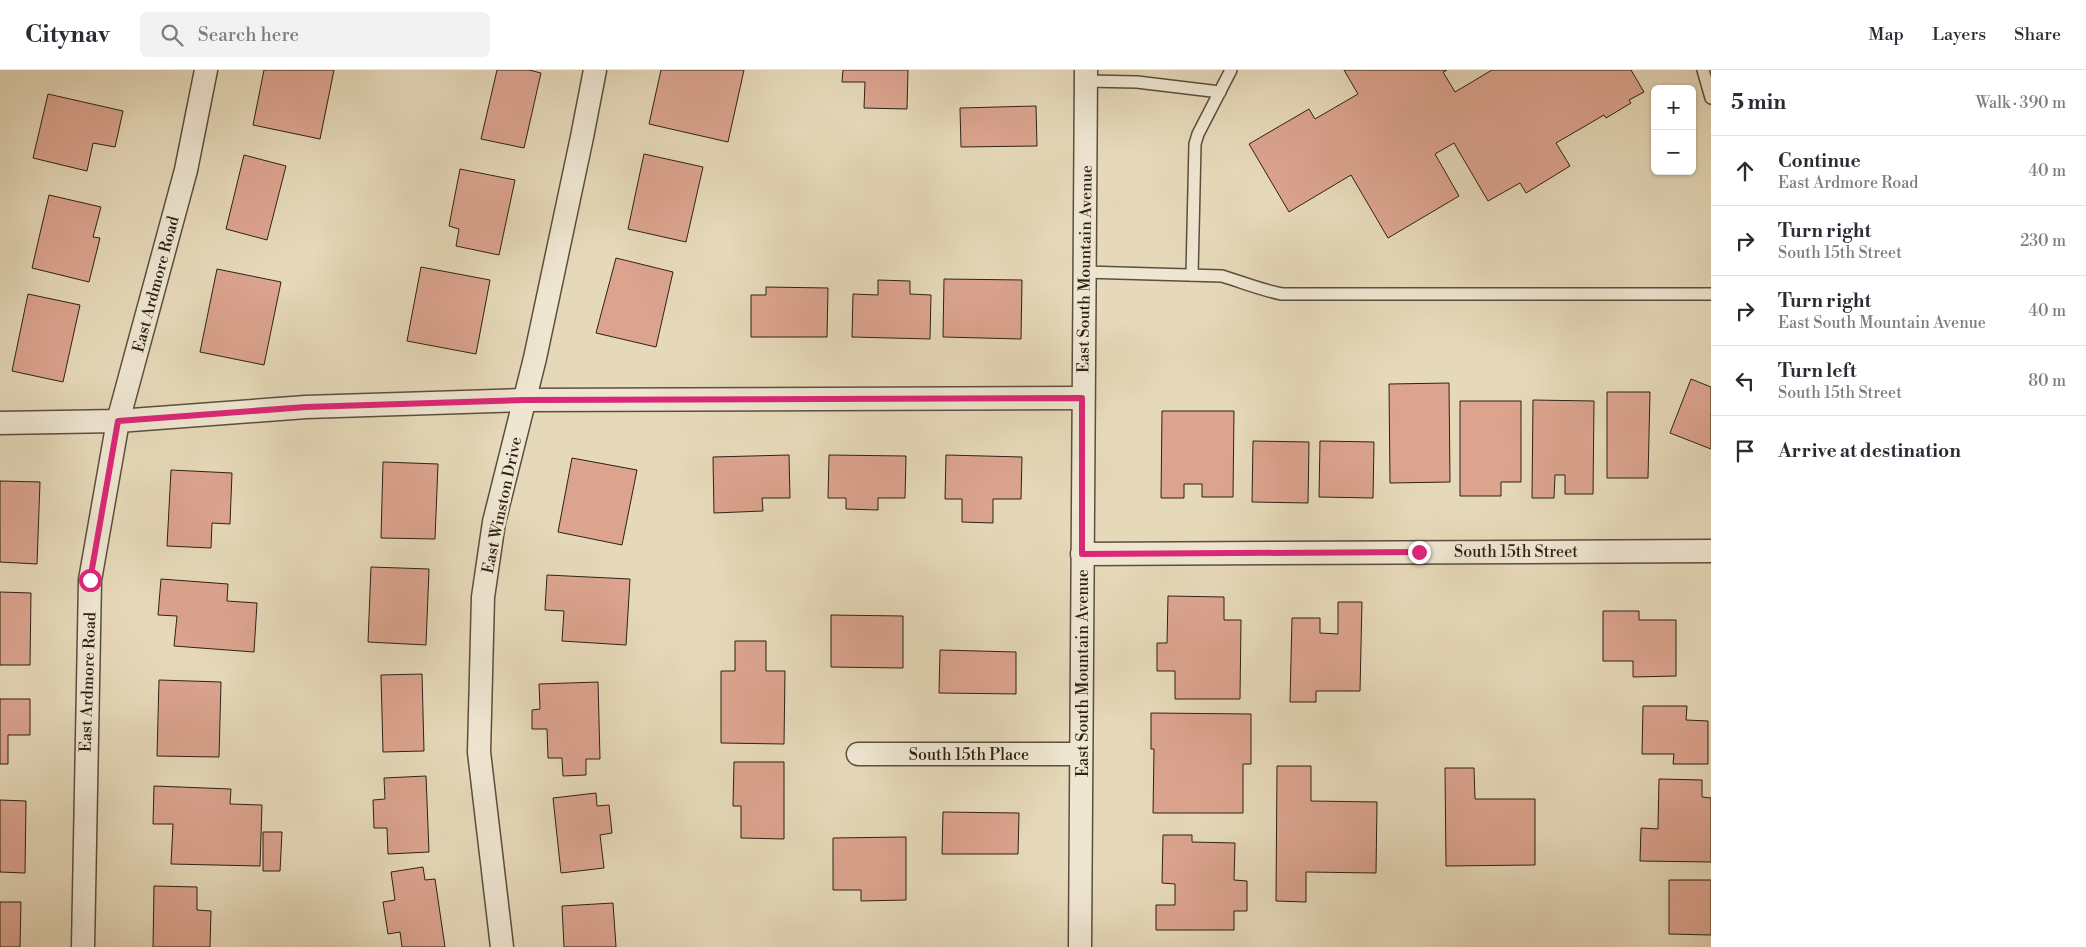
<!DOCTYPE html>
<html lang="en">
<head>
<meta charset="utf-8">
<style>
	:root { --surface:#fff; --page:#f2f2f3; --text:#2b2b33; --muted:#7c7c81; --line:#e1e1e2 }
	body { margin:0; font-family:"Libre Bodoni",serif; background:var(--page); color:var(--text) }
	.controls { position:absolute; right:15px; top:15px; display:grid; overflow:hidden; border-radius:8px; box-shadow:0 1px 4px #0004 }
	.controls button { width:45px; height:45px; display:grid; place-items:center; padding:0; border:0; border-bottom:1px solid var(--line); background:var(--surface); color:var(--text); font:25px sans-serif }
	.stop { position:absolute; width:15px; height:15px; margin:-11px; border:4px solid #db2777; border-radius:50%; background:#fff }
	.stop.end { background:#db2777; border-color:#fff; box-shadow:0 1px 5px #0008 }
	.list { margin:0; padding:0; list-style:none }
	h2 { display:flex; justify-content:space-between; align-items:center; height:65px; margin:0; padding:0 20px; font-size:21px }
	h2 small { font-size:16px; font-weight:400; color:var(--muted) }
	.list li { display:grid; grid-template-columns:32px 1fr auto; gap:15px; align-items:center; box-sizing:border-box; height:70px; padding:0 20px; border-top:1px solid var(--line) }
	.list b { display:block; font-size:19px; white-space:nowrap }
	.list p { margin:0; font-size:16px; white-space:nowrap; color:var(--muted) }
	.list em { font-size:16px; font-style:normal; color:var(--muted) }
	.icon { flex:none; width:28px; height:28px; fill:none; stroke:currentColor; stroke-width:2; stroke-linecap:round; stroke-linejoin:round }
	.map { position:relative; flex:none; width:1711px; height:877px; overflow:hidden }
	header { display:flex; align-items:center; gap:30px; box-sizing:border-box; height:70px; padding:0 25px; background:var(--surface); border-bottom:1px solid var(--line) }
	header strong { font-size:24px }
	nav { display:flex; gap:28px; margin-inline-start:auto; font-size:18px }
	.search { width:350px; height:45px; background:var(--page); display:flex; align-items:center; gap:12px; box-sizing:border-box; padding:0 18px; border-radius:8px; color:var(--muted); font-size:19px }
	main { display:flex }
	aside { flex:1; background:var(--surface) }
	.map>svg:first-child { display:block }
</style>
</head>
<body>
<header>
<strong>Citynav</strong>
<div class="search"><svg class="icon" aria-label="search" viewBox="0 0 24 24"><circle cx="10" cy="10" r="6"/><path d="M15 15l6 6"/></svg>Search here</div>
<nav><a>Map</a><a>Layers</a><a>Share</a></nav>
</header>
<main>
<div class="map">
<svg width="1711" height="877" viewBox="0 0 1711 877">
	<rect width="100%" height="100%" fill="#e6d9b9"/>
	<filter id="stains"><feTurbulence type="fractalNoise" baseFrequency=".004" numOctaves="4"/><feColorMatrix values="0 0 0 0 .2 0 0 0 0 .09 0 0 0 0 .02 0 0 0 .5 -.17"/></filter>
	<radialGradient id="worn" r=".72"><stop offset=".6" stop-color="#630" stop-opacity="0"/><stop offset="1" stop-color="#630" stop-opacity=".3"/></radialGradient>
	<g fill="#dca48f" stroke="#2d2114">
		<polygon points="264,0 334,0 320,69 253,55"/>
		<polygon points="497,0 529,0 541,3 524,78 481,69"/>
		<polygon points="661,0 744,0 728,72 649,54"/>
		<polygon points="843,0 908,0 907,39 864,38 865,12 842,12"/>
		<polygon points="1344,0 1447,0 1443,2 1455,22 1492,0 1631,0 1644,22 1629,30 1631,33 1606,48 1604,45 1556,73 1570,96 1526,123 1520,113 1488,131 1454,73 1435,84 1459,126 1388,168 1351,105 1289,142 1249,74 1309,39 1315,49 1358,24"/>
		<polygon points="48,24 123,41 115,77 93,73 87,101 33,88"/>
		<polygon points="1036,36 1037,76 961,77 960,38"/>
		<polygon points="644,84 703,97 686,172 628,159"/>
		<polygon points="244,85 286,96 267,170 226,159"/>
		<polygon points="460,99 515,110 499,185 456,176 459,159 449,156"/>
		<polygon points="49,125 101,137 93,167 100,168 89,212 32,198"/>
		<polygon points="616,188 673,202 656,277 596,263"/>
		<polygon points="421,197 490,210 476,284 407,271"/>
		<polygon points="217,199 281,212 264,295 200,282"/>
		<polygon points="944,209 1022,210 1021,269 943,267"/>
		<polygon points="878,210 910,211 910,224 931,225 930,269 852,267 853,224 878,225"/>
		<polygon points="766,217 828,218 827,267 751,267 751,225 766,225"/>
		<polygon points="28,224 80,235 63,312 12,301"/>
		<polygon points="1691,309 1711,317 1711,379 1670,363"/>
		<polygon points="1449,313 1450,412 1390,413 1389,314"/>
		<polygon points="1607,322 1650,322 1648,408 1607,408"/>
		<polygon points="1533,330 1594,331 1593,424 1565,424 1565,405 1555,405 1554,428 1532,428"/>
		<polygon points="1460,331 1521,331 1521,412 1501,412 1501,426 1460,426"/>
		<polygon points="1162,341 1234,341 1233,427 1202,427 1202,414 1184,414 1184,428 1161,428"/>
		<polygon points="1253,371 1309,372 1308,433 1252,432"/>
		<polygon points="1320,371 1374,372 1373,428 1319,427"/>
		<polygon points="789,385 790,428 762,428 763,441 714,443 713,387"/>
		<polygon points="829,385 906,386 905,428 878,428 878,440 846,439 846,428 828,428"/>
		<polygon points="946,385 1022,387 1021,429 993,429 993,453 962,452 962,429 945,429"/>
		<polygon points="572,388 637,400 622,475 558,462"/>
		<polygon points="383,392 438,394 435,469 381,468"/>
		<polygon points="171,400 232,403 230,454 212,453 211,478 167,476"/>
		<polygon points="0,411 40,412 37,494 0,492"/>
		<polygon points="371,497 429,499 426,575 368,572"/>
		<polygon points="547,505 630,509 626,575 562,571 564,541 545,540"/>
		<polygon points="161,509 228,514 227,531 257,533 254,582 174,576 177,546 158,545"/>
		<polygon points="0,522 31,523 30,595 0,595"/>
		<polygon points="1168,526 1224,527 1224,550 1241,550 1240,629 1175,629 1175,601 1157,601 1157,573 1167,573"/>
		<polygon points="1338,532 1362,532 1360,621 1316,621 1316,632 1290,632 1292,548 1320,548 1320,563 1338,564"/>
		<polygon points="1603,541 1639,541 1639,550 1676,550 1676,606 1633,607 1633,591 1603,591"/>
		<polygon points="831,545 903,546 903,598 831,597"/>
		<polygon points="735,571 766,571 766,601 785,601 784,674 721,673 721,601 735,601"/>
		<polygon points="940,580 1016,582 1016,624 939,623"/>
		<polygon points="422,604 424,681 383,682 381,605"/>
		<polygon points="159,610 221,612 219,687 157,686"/>
		<polygon points="598,612 600,689 586,689 586,705 563,706 562,688 548,688 547,659 532,659 532,640 540,639 539,614"/>
		<polygon points="0,629 30,629 30,665 8,665 8,694 0,694"/>
		<polygon points="1643,636 1687,636 1686,650 1708,651 1708,694 1673,694 1674,684 1642,684"/>
		<polygon points="1151,643 1251,644 1251,694 1243,694 1243,743 1153,743 1154,679 1151,679"/>
		<polygon points="734,692 784,692 784,769 741,768 741,736 733,736"/>
		<polygon points="1277,696 1311,696 1311,731 1377,732 1376,803 1306,802 1306,832 1276,831"/>
		<polygon points="1445,698 1474,698 1475,729 1535,729 1535,795 1446,796"/>
		<polygon points="426,706 429,782 388,784 387,758 374,758 373,730 385,729 384,708"/>
		<polygon points="1659,709 1702,710 1702,727 1711,728 1711,792 1640,791 1641,758 1658,759"/>
		<polygon points="154,716 231,719 230,734 262,735 260,796 171,794 173,754 153,754"/>
		<polygon points="596,723 597,736 609,735 612,763 600,765 604,798 561,803 553,728"/>
		<polygon points="0,730 26,731 25,803 0,802"/>
		<polygon points="943,742 1019,743 1018,784 942,784"/>
		<polygon points="263,762 282,762 280,801 263,801"/>
		<polygon points="1163,765 1192,765 1192,772 1235,773 1234,810 1247,811 1247,841 1234,841 1234,860 1156,860 1156,835 1175,835 1175,814 1162,813"/>
		<polygon points="906,767 906,830 861,831 861,820 833,820 833,768"/>
		<polygon points="423,797 425,810 435,809 445,877 402,877 400,862 388,864 383,832 395,830 391,802"/>
		<polygon points="1669,810 1711,810 1711,865 1669,864"/>
		<polygon points="154,816 197,817 197,840 211,841 210,877 153,877"/>
		<polygon points="0,832 21,832 20,877 0,877"/>
		<polygon points="613,833 616,877 564,877 562,836"/>
	</g>
	<g fill="none" stroke-linecap="round" stroke-linejoin="round">
		<g stroke="#5b4f3d" stroke-width="14">
			<g id="lane">
				<polyline points="1703,0 1711,28"/>
				<polyline points="1086,11 1137,12 1220,22"/>
				<path d="M1084 202 1222 206C1242 212 1261 220 1282 224H1711"/>
				<polyline points="1192,205 1195,74 1198,64 1231,0"/>
			</g>
		</g>
		<g stroke="#5b4f3d" stroke-width="25">
			<g id="street">
				<polyline points="0,353 118,351 306,337 524,330 1082,328"/>
				<polyline points="1082,484 1711,481"/>
				<polyline points="858,684 1081,684"/>
				<polyline points="83,877 90,510 118,351 186,100 206,0"/>
				<polyline points="502,877 479,682 483,527 494,452 535,288 582,67 595,0"/>
				<polyline points="1080,877 1086,0"/>
			</g>
		</g>
		<use href="#lane" stroke="#efe6d2" stroke-width="11"/>
		<use href="#street" stroke="#efe6d2" stroke-width="22"/>
	</g>
	<g fill="none" stroke-linecap="round" stroke-linejoin="round">
		<polyline stroke="#db2777" stroke-width="6" points="90,510 118,351 306,337 524,330 1082,328 1082,484 1419,482"/>
	</g>
	<g text-anchor="middle" stroke-width="5" stroke-linejoin="round" paint-order="stroke">
		<g font-size="16" fill="#2d2114" stroke="#efe6d2">
			<text transform="translate(1084 199) rotate(-89)" y="6">East South Mountain Avenue</text>
			<text transform="translate(155 214) rotate(-75)" y="6">East Ardmore Road</text>
			<text transform="translate(501 435) rotate(-78)" y="6">East Winston Drive</text>
			<text x="1516" y="487">South 15th Street</text>
			<text transform="translate(1082 603) rotate(-90)" y="6">East South Mountain Avenue</text>
			<text transform="translate(87 612) rotate(-88)" y="6">East Ardmore Road</text>
			<text x="969" y="690">South 15th Place</text>
		</g>
	</g>
	<rect width="100%" height="100%" filter="url(#stains)"/>
	<rect width="100%" height="100%" fill="url(#worn)"/>
</svg>
<div class="controls">
<button>+</button>
<button>−</button>
</div>
<div class="stop" style="left:90px;top:510px"></div>
<div class="stop end" style="left:1419px;top:482px"></div>
</div>
<aside>
<h2>5 min<small>Walk · 390 m</small></h2>
<ul class="list">
<li><svg class="icon" aria-label="ahead" viewBox="0 0 24 24"><path d="M12 20V5M6 11l6-6 6 6"/></svg><div><b>Continue</b><p>East Ardmore Road</p></div><em>40 m</em></li>
<li><svg class="icon" aria-label="right" viewBox="0 0 24 24"><path d="M7 20v-9h11M14 6l5 5-5 5"/></svg><div><b>Turn right</b><p>South 15th Street</p></div><em>230 m</em></li>
<li><svg class="icon" aria-label="right" viewBox="0 0 24 24"><path d="M7 20v-9h11M14 6l5 5-5 5"/></svg><div><b>Turn right</b><p>East South Mountain Avenue</p></div><em>40 m</em></li>
<li><svg class="icon" aria-label="left" viewBox="0 0 24 24"><path d="M17 20v-9H6M10 6l-5 5 5 5"/></svg><div><b>Turn left</b><p>South 15th Street</p></div><em>80 m</em></li>
<li><svg class="icon" aria-label="arrive" viewBox="0 0 24 24"><path d="M6 21V4h12l-3 4 3 4H6"/></svg><div><b>Arrive at destination</b></div></li>
</ul>
</aside>
</main>
</body>
</html>
